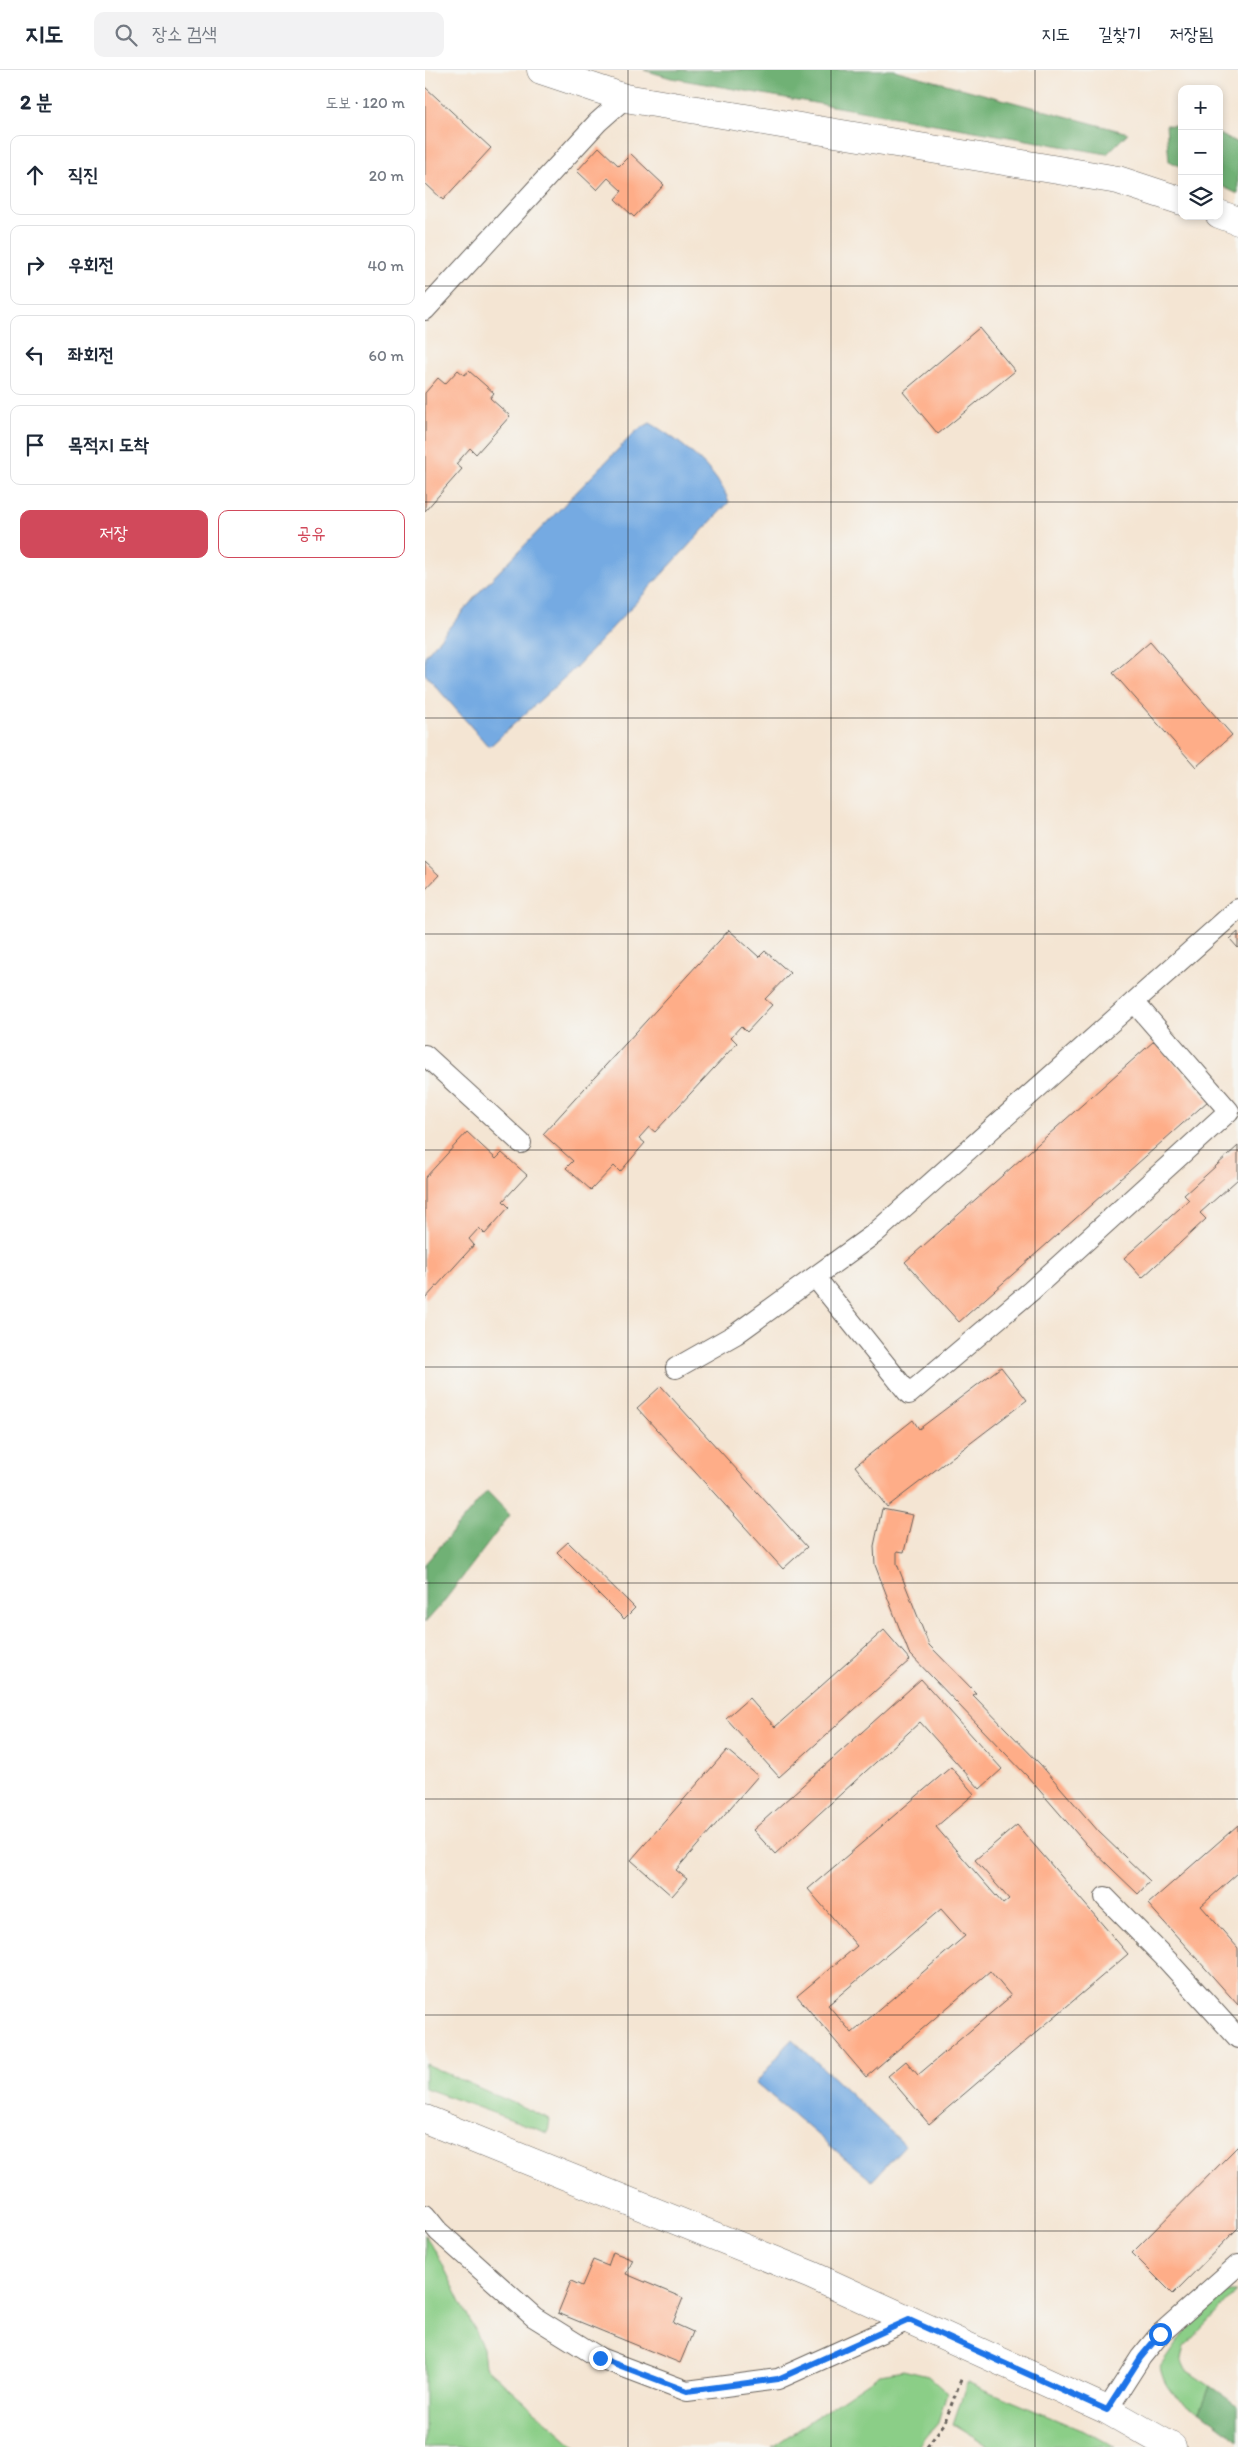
<!DOCTYPE html>
<html lang="ko">
<head>
<meta charset="utf-8">
<style>
	:root { --surface:#fff; --page:#f2f2f3; --text:#1f2937; --muted:#747a83; --line:#e0e1e3; --accent:#d1495b }
	body { margin:0; font-family:Itim,"Poor Story",sans-serif; background:var(--page); color:var(--text) }
	.controls { position:absolute; right:15px; top:15px; display:grid; overflow:hidden; border-radius:10px; box-shadow:0 2px 8px #0003 }
	.controls button { width:45px; height:45px; display:grid; place-items:center; padding:0; border:0; border-bottom:1px solid var(--line); background:var(--surface); color:var(--text); font:25px sans-serif }
	.stop { position:absolute; width:15px; height:15px; margin:-11px; border:4px solid #1a73e8; border-radius:50%; background:#fff }
	.stop.end { background:#1a73e8; border-color:#fff; box-shadow:0 1px 5px #0008 }
	.list { margin:0; padding:0; list-style:none }
	h2 { display:flex; justify-content:space-between; align-items:center; height:65px; margin:0; padding:0 20px; font-size:21px }
	h2 small { font-size:16px; font-weight:400; color:var(--muted) }
	.list li { display:grid; grid-template-columns:32px 1fr auto; gap:15px; align-items:center; box-sizing:border-box; height:80px; margin:0 10px 10px; padding:0 10px; border:1px solid var(--line); border-radius:10px }
	.list b { display:block; font-size:19px; white-space:nowrap }
	.list em { font-size:16px; font-style:normal; color:var(--muted) }
	.actions { display:flex; gap:10px; padding:15px 20px }
	.actions a { flex:1; padding:11px 0; border:1px solid var(--accent); border-radius:10px; text-align:center; font-size:18px; color:var(--accent) }
	.actions .main { background:var(--accent); color:#fff }
	.icon { flex:none; width:28px; height:28px; fill:none; stroke:currentColor; stroke-width:2; stroke-linecap:round; stroke-linejoin:round }
	.map { position:relative; flex:none; width:813px; height:2377px; overflow:hidden }
	header { display:flex; align-items:center; gap:30px; box-sizing:border-box; height:70px; padding:0 25px; background:var(--surface); border-bottom:1px solid var(--line) }
	header strong { font-size:24px }
	nav { display:flex; gap:28px; margin-inline-start:auto; font-size:18px }
	.search { width:350px; height:45px; background:var(--page); display:flex; align-items:center; gap:12px; box-sizing:border-box; padding:0 18px; border-radius:10px; color:var(--muted); font-size:19px }
	main { display:flex }
	aside { flex:1; background:var(--surface) }
	.map>svg:first-child { display:block }
</style>
</head>
<body>
<header>
<strong>지도</strong>
<div class="search"><svg class="icon" aria-label="search" viewBox="0 0 24 24"><circle cx="10" cy="10" r="6"/><path d="M15 15l6 6"/></svg>장소 검색</div>
<nav><a>지도</a><a>길찾기</a><a>저장됨</a></nav>
</header>
<main>
<aside>
<h2>2 분<small>도보 · 120 m</small></h2>
<ul class="list">
<li><svg class="icon" aria-label="ahead" viewBox="0 0 24 24"><path d="M12 20V5M6 11l6-6 6 6"/></svg><div><b>직진</b></div><em>20 m</em></li>
<li><svg class="icon" aria-label="right" viewBox="0 0 24 24"><path d="M7 20v-9h11M14 6l5 5-5 5"/></svg><div><b>우회전</b></div><em>40 m</em></li>
<li><svg class="icon" aria-label="left" viewBox="0 0 24 24"><path d="M17 20v-9H6M10 6l-5 5 5 5"/></svg><div><b>좌회전</b></div><em>60 m</em></li>
<li><svg class="icon" aria-label="arrive" viewBox="0 0 24 24"><path d="M6 21V4h12l-3 4 3 4H6"/></svg><div><b>목적지 도착</b></div></li>
</ul>
<div class="actions"><a class="main">저장</a><a>공유</a></div>
</aside>
<div class="map">
<svg width="813" height="2377" viewBox="0 0 813 2377">
	<rect width="100%" height="100%" fill="#f6f6f2"/>
	<filter id="ink" filterUnits="userSpaceOnUse"><feTurbulence type="fractalNoise" baseFrequency=".02" numOctaves="2"/><feDisplacementMap in="SourceGraphic" scale="10" xChannelSelector="R" yChannelSelector="G"/><feConvolveMatrix kernelMatrix="1 2 1 2 8 2 1 2 1" color-interpolation-filters="sRGB"/></filter>
	<filter id="wash" filterUnits="userSpaceOnUse"><feTurbulence type="fractalNoise" baseFrequency=".0096" numOctaves="4" result="noise"/><feDisplacementMap in="SourceGraphic" scale="20" xChannelSelector="R" yChannelSelector="G"/><feGaussianBlur stdDeviation="1.12" result="paint"/><feColorMatrix in="noise" values="0 0 0 0 0 0 0 0 0 0 0 0 0 0 0 0 0 1.4 0 .05"/><feComposite in="paint" operator="in"/></filter>
	<g filter="url(#wash)">
		<rect width="100%" height="100%" fill="#f4e5d3"/>
		<g fill="#8bce87" stroke="#547552">
			<polygon points="0,1994 125,2049 123,2063 0,2018"/>
			<polygon points="0,2165 13,2185 58,2278 60,2297 151,2377 0,2377"/>
			<path d="M800 2222H811L759 2277 756 2289 761 2300 785 2316 775 2342C754 2331 740 2322 735 2297L757 2265Z"/>
			<polygon points="478,2300 503,2306 522,2323 513,2353 493,2377 347,2377 455,2304"/>
			<polygon points="542,2312 670,2366 690,2377 566,2377 528,2354"/>
		</g>
		<g fill="#70b174" stroke="#466648">
			<polygon points="219,0 469,0 703,63 682,84 246,8"/>
			<polygon points="741,55 757,56 757,97 744,91"/>
			<polygon points="794,64 813,73 813,124 794,115"/>
			<polygon points="62,1421 85,1445 17,1534 0,1553 0,1494"/>
			<polygon points="785,2316 813,2336 813,2370 775,2342"/>
		</g>
		<g fill="#75aae2" stroke="#48637f">
			<path d="M225 353C254 370 293 400 304 432L150 598 64 677 0 604V586L57 519 211 361Z"/>
			<polygon points="367,1969 480,2075 447,2111 331,2013"/>
		</g>
		<g id="blocks">
			<g fill="#fead88" fill-rule="evenodd">
				<polygon points="0,17 66,78 18,130 0,113"/>
				<polygon points="174,77 194,96 206,84 239,115 209,147 190,129 197,121 183,108 172,120 152,101"/>
				<polygon points="554,258 590,301 513,364 478,322"/>
				<polygon points="33,300 39,305 44,301 69,323 65,328 85,346 51,384 45,378 31,394 37,399 0,441 0,323 13,308 20,314"/>
				<polygon points="725,571 807,665 771,697 688,603"/>
				<polygon points="0,792 14,805 0,820"/>
				<polygon points="304,860 334,887 340,881 365,903 340,929 347,935 322,962 316,956 306,967 312,973 230,1062 224,1057 214,1068 220,1073 195,1102 189,1096 166,1120 141,1098 148,1091 118,1064"/>
				<polygon points="813,862 813,878 805,869"/>
				<polygon points="729,971 783,1031 534,1252 480,1192"/>
				<polygon points="42,1062 71,1089 77,1083 102,1105 78,1131 84,1137 60,1164 54,1158 44,1169 49,1175 0,1229 0,1108"/>
				<polygon points="813,1076 813,1109 775,1143 781,1149 717,1208 699,1188 764,1130 759,1125"/>
				<polygon points="576,1297 602,1330 462,1437 430,1396 488,1350 494,1359"/>
				<polygon points="236,1316 382,1477 358,1499 212,1338"/>
				<polygon points="457,1439 488,1445 479,1482 472,1481 472,1494 504,1575 551,1623 548,1625 615,1694 674,1762 725,1811 713,1824 661,1774 602,1706 484,1583 450,1495 449,1476"/>
				<polygon points="143,1472 210,1538 199,1549 132,1482"/>
				<polygon points="459,1560 485,1590 354,1707 301,1648 324,1628 350,1657"/>
				<polygon points="496,1609 577,1699 555,1719 495,1652 350,1784 328,1760"/>
				<polygon points="302,1680 333,1706 251,1800 262,1809 247,1826 206,1790"/>
				<path d="M526 1697 549 1724 511 1757 578 1834 584 1829 550 1790 592 1755 703 1884 504 2054 463 2006 481 1991 493 2005 586 1926 565 1901 441 2007 372 1926 432 1876 383 1819ZM516 1839 540 1866 427 1963 403 1935Z"/>
				<polygon points="813,1755 813,1803 776,1836 813,1878 813,1935 723,1834"/>
				<polygon points="813,2076 813,2158 748,2224 707,2183"/>
				<polygon points="188,2182 208,2190 201,2204 258,2228 248,2253 268,2262 255,2293 133,2243 146,2211 157,2216 168,2190 183,2196"/>
			</g>
		</g>
	</g>
	<g filter="url(#ink)">
		<use href="#blocks" fill-opacity="0" stroke="#68625c" stroke-width="1"/>
		<g fill="none" stroke-linecap="round" stroke-linejoin="round">
			<g stroke="#68625c" stroke-width="22">
				<g id="service">
					<polyline points="0,240 173,52 200,28"/>
					<polyline points="0,985 96,1073"/>
					<polyline points="390,1207 484,1324 606,1221 804,1041 709,932"/>
					<polyline points="251,1298 311,1264 449,1164 813,839"/>
					<polyline points="680,1827 743,1891 813,1968"/>
					<polyline points="0,2145 13,2161 109,2247 175,2288 262,2321 353,2309 484,2250"/>
					<polyline points="682,2340 716,2287 735,2264 813,2195"/>
				</g>
			</g>
			<g stroke="#68625c" stroke-width="29">
				<g id="minor">
					<polyline points="116,0 200,28 693,110 757,131"/>
					<polyline points="794,144 813,151"/>
				</g>
			</g>
			<g stroke="#68625c" stroke-width="29">
				<polyline id="primary" points="0,2049 386,2205 682,2340 747,2377"/>
			</g>
			<polyline stroke="#68625c" stroke-width="3" stroke-dasharray="4 4" stroke-linecap="butt" points="502,2377 519,2354 537,2307"/>
			<use href="#service" stroke="#fff" stroke-width="20"/>
			<use href="#minor" stroke="#fff" stroke-width="28"/>
			<use href="#primary" stroke="#fff" stroke-width="28"/>
		</g>
	</g>
	<g fill="none" stroke-linecap="round" stroke-linejoin="round" filter="url(#ink)">
		<polyline stroke="#1a73e8" stroke-width="6" points="175,2288 262,2321 353,2309 484,2250 682,2340 716,2287 735,2264"/>
	</g>
	<path fill="none" stroke="#1c1c1c" stroke-width="1" stroke-opacity="0.55" d="M203 0V2377M406 0V2377M610 0V2377M0 216H813M0 432H813M0 648H813M0 864H813M0 1080H813M0 1297H813M0 1513H813M0 1729H813M0 1945H813M0 2161H813"/>
</svg>
<div class="controls">
<button>+</button>
<button>−</button>
<button><svg class="icon" aria-label="layers" viewBox="0 0 24 24"><path d="M12 4l9 5-9 5-9-5zM3 14l9 5 9-5"/></svg></button>
</div>
<div class="stop" style="left:735px;top:2264px"></div>
<div class="stop end" style="left:175px;top:2288px"></div>
</div>
</main>
</body>
</html>
